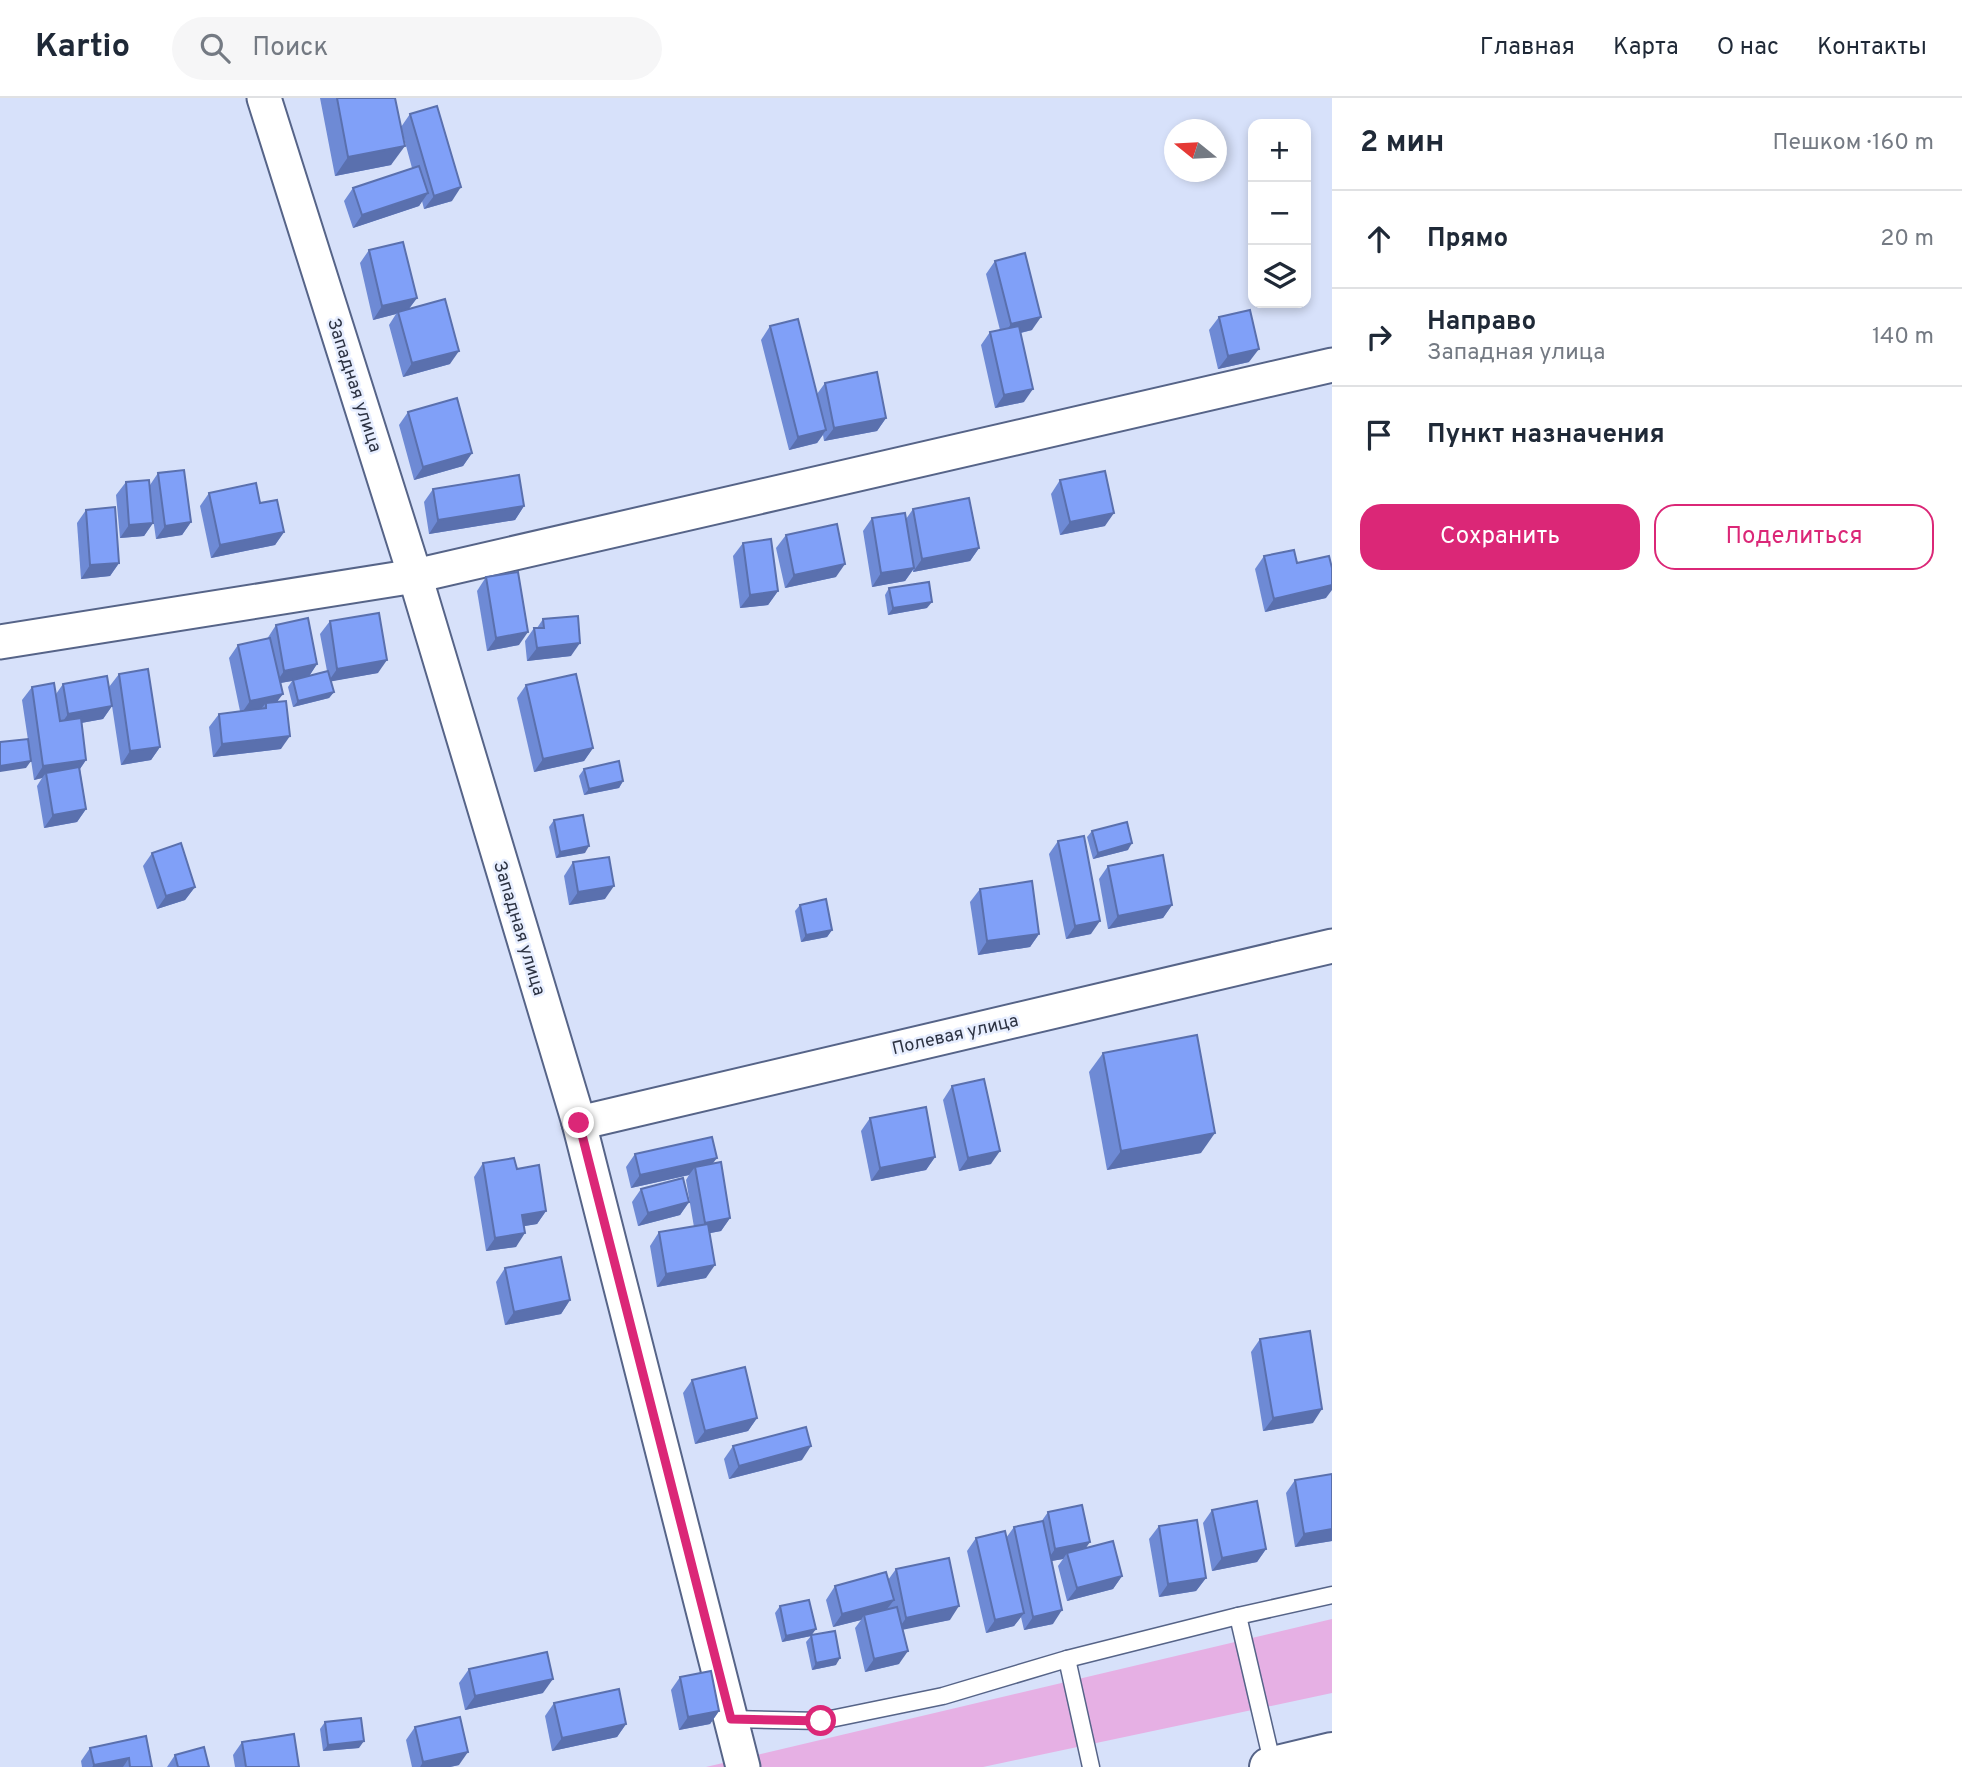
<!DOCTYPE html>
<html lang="ru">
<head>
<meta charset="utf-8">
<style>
	:root { --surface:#fff; --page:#f6f6f7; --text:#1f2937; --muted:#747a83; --line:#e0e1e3; --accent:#db2777 }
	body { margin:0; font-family:Overpass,sans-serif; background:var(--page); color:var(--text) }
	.controls { position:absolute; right:21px; top:21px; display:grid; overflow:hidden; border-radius:14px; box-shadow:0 4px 10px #0003 }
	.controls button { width:63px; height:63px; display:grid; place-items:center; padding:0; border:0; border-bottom:2px solid var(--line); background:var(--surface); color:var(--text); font:35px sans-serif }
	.compass { position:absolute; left:1164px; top:21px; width:63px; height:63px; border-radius:50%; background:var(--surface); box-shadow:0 4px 10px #0003; rotate:288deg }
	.stop { position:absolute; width:21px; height:21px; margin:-16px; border:5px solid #db2777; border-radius:50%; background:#fff }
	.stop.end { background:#db2777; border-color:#fff; box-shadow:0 2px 7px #0008 }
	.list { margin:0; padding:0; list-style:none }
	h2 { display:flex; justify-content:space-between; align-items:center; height:91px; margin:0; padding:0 28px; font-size:30px }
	h2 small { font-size:23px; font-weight:400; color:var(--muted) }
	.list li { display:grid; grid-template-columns:46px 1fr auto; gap:21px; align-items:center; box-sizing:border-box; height:98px; padding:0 28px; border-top:2px solid var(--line) }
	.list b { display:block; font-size:26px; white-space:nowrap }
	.list p { margin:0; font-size:23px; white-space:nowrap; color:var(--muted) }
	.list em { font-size:23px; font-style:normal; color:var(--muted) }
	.actions { display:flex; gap:14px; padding:21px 28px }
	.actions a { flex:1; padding:16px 0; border:2px solid var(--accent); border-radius:21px; text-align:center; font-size:24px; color:var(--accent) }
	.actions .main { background:var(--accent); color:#fff }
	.icon { flex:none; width:38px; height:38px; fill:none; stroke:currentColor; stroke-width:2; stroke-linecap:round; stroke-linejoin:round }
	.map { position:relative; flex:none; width:1332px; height:1669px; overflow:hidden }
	header { display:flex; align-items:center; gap:42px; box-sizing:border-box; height:98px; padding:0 35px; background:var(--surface); border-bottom:2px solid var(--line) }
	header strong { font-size:33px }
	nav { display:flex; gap:38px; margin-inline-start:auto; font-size:24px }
	.search { width:490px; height:63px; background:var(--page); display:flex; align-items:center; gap:18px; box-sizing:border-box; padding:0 24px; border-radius:38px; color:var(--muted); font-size:26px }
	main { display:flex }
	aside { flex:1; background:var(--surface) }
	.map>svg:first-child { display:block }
</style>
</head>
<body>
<header>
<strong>Kartio</strong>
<div class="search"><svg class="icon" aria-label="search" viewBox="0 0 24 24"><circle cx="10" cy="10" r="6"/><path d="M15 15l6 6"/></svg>Поиск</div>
<nav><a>Главная</a><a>Карта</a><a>О нас</a><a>Контакты</a></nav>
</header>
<main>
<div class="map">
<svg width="1332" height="1669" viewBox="0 0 1332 1669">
	<rect width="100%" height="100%" fill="#d7e1fa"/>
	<polygon fill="#e6b0e4" points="1332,1521 1332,1595 983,1669 706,1669"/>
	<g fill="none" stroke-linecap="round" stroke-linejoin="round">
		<g stroke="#566488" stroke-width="19">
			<g id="lane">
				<polyline points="1238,1518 1273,1668"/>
				<polyline points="1067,1561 1091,1669"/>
				<polyline points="731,1621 821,1623 943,1598 1067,1561 1238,1518 1332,1497"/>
			</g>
		</g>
		<g stroke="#566488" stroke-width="37">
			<g id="street">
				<polyline points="264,0 415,478 579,1025 743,1669"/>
				<polyline points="0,544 415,478 1332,267"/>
				<polyline points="579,1025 1332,848"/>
			</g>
		</g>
		<g stroke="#566488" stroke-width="42">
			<polyline id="secondary" points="1269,1669 1332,1654"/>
		</g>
		<use href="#lane" stroke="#fff" stroke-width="16"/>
		<use href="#street" stroke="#fff" stroke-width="33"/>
		<use href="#secondary" stroke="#fff" stroke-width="38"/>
	</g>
	<g fill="#6e8ad5">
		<polygon points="320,0 395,0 401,29 410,16 452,103 424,111 422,103 419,108 353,130 344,103 353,90 412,70 402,33 391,67 335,78"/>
		<polygon points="369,152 417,200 409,211 450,266 403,279 389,227 396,216 373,222 360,165"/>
		<polygon points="995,163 1032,232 1021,235 1024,304 995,310 981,247 990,234 1000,232 986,176"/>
		<polygon points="1219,219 1249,264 1218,271 1209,232"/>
		<polygon points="770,228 817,296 825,285 886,320 877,333 824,343 823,337 817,345 789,352 761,242"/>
		<polygon points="408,314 472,355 463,368 414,382 399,327"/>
		<polygon points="158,375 191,424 182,437 156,441 152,413 153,425 144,438 120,440 116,397 126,384 150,387"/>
		<polygon points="1060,382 1105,428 1060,437 1051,396"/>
		<polygon points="433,391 524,408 515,422 429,436 424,404"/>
		<polygon points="209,395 260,405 284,434 275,447 211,460 200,408"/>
		<polygon points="913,411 979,450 970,463 913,474 913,472 905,483 872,489 863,433 872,420 906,421"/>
		<polygon points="86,412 119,465 110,478 81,481 77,425"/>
		<polygon points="786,437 836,479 785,490 776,450"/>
		<polygon points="743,445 778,493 768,507 740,510 733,458"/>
		<polygon points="1264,458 1297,465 1326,500 1265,514 1255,471"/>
		<polygon points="486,479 519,547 487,553 477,493"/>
		<polygon points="889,490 927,510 888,517 885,497"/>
		<polygon points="543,521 571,558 527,563 525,543 534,530 537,530"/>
		<polygon points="330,523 378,575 331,583 334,594 329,600 293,609 288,589 292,583 280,585 278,603 281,651 213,659 209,629 219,616 240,613 229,560 238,547 267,541 276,527 317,566 309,578 327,573 320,536"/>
		<polygon points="119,576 160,649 151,662 121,667 112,608 103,621 81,625 86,662 80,671 86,711 77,724 44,730 37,688 42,680 34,682 22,602 32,589 56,596 63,586 109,589"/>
		<polygon points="526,587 593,650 584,663 534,674 517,600"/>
		<polygon points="584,671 623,683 619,690 584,697 579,678"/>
		<polygon points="554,722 585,755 556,760 549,729"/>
		<polygon points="1092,733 1128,752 1093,761 1087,739"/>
		<polygon points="1058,743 1091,836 1066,841 1049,756"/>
		<polygon points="152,755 195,789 185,802 157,811 143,768"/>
		<polygon points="573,764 605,801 569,807 564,778"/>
		<polygon points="1108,768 1172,807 1163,820 1108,831 1099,781"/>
		<polygon points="980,791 1039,836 1030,849 978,857 970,804"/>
		<polygon points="800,807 832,832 827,839 801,844 795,813"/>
		<polygon points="1103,955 1201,1055 1107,1072 1089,974"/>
		<polygon points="952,988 991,1066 959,1073 943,1002"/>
		<polygon points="870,1020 935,1059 926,1072 871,1083 861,1033"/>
		<polygon points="635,1056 713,1066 730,1120 721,1133 710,1135 706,1180 657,1189 650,1148 659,1134 694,1129 686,1082 689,1077 631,1090 626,1069"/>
		<polygon points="483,1065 517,1071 546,1113 537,1126 524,1128 516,1149 486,1153 474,1079"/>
		<polygon points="641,1091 689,1104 680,1117 638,1128 632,1104"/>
		<polygon points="505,1170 570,1202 561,1216 505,1227 496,1184"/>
		<polygon points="1260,1241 1313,1325 1263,1333 1251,1254"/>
		<polygon points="692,1282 757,1320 748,1333 695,1346 683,1295"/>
		<polygon points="733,1348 802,1362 729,1381 724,1361"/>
		<polygon points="1295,1382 1332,1443 1295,1449 1286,1395"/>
		<polygon points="1212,1412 1266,1451 1257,1464 1212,1473 1203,1425"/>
		<polygon points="1048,1414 1086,1450 1122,1478 1113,1491 1067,1503 1058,1468 1063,1461 1051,1463 1053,1526 1024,1532 1021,1519 1014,1528 986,1535 967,1453 976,1440 1006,1440 1014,1429 1041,1424"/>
		<polygon points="1159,1428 1206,1480 1196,1493 1159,1499 1149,1441"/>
		<polygon points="896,1471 950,1522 903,1531 899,1566 865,1574 855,1530 861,1522 833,1529 826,1502 835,1488 888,1482"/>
		<polygon points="780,1508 811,1537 836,1567 812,1572 806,1544 811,1538 782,1544 775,1515"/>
		<polygon points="469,1571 543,1595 465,1612 459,1585"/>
		<polygon points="680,1579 719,1613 710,1626 679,1632 671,1592"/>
		<polygon points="554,1605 626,1626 617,1639 552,1653 545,1618"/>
		<polygon points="325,1624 359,1650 323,1653 320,1631"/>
		<polygon points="415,1629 459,1667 450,1669 412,1669 406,1642"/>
		<polygon points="146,1638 152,1669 82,1669 81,1663 90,1650"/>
		<polygon points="242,1644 299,1669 235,1669 233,1657"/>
		<polygon points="175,1657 209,1669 167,1669"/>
	</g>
	<g fill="#5a70ae">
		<polygon points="405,48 391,67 335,78 348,59"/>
		<polygon points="461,89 452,103 424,111 434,98"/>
		<polygon points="428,95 419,108 353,130 362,117"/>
		<polygon points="417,200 407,213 398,214 396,216 373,222 382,208"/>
		<polygon points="1041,219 1032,232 1002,239 1011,226"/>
		<polygon points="1259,251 1249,264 1218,271 1228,258"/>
		<polygon points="459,253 450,266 403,279 412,265"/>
		<polygon points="1033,291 1024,304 995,310 1004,297"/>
		<polygon points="886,320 877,333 824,343 834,330"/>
		<polygon points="826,332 817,345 789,352 798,339"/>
		<polygon points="472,355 463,368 414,382 423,369"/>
		<polygon points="524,408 515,422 429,436 438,422"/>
		<polygon points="1114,415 1105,428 1060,437 1070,424"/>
		<polygon points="191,424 182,437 156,441 165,428"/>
		<polygon points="153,425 144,438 120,440 129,427"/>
		<polygon points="284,434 275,447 211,460 220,447"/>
		<polygon points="979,450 970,463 913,474 922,461"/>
		<polygon points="119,465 110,478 81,481 90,467"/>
		<polygon points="845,466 836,479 785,490 794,477"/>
		<polygon points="914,470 905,483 872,489 881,475"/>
		<polygon points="1332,487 1332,492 1326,500 1265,514 1274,501"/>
		<polygon points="778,493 768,507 740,510 750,497"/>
		<polygon points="932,504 927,510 888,517 893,510"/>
		<polygon points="528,534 519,547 487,553 496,540"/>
		<polygon points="580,545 571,558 527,563 537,550"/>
		<polygon points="387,562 378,575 328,584 337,571"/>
		<polygon points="317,566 308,580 275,586 284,573"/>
		<polygon points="334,594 329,600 293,609 298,603"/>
		<polygon points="283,596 273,609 266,605 260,612 241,616 250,603"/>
		<polygon points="112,608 103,621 59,629 68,616"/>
		<polygon points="290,638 281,651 213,659 222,646"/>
		<polygon points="160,649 151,662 121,667 130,653"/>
		<polygon points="593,650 584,663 534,674 543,661"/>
		<polygon points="86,662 77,675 46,675 42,680 34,682 43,668"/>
		<polygon points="31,663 26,670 0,674 0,668"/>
		<polygon points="623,683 619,690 584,697 589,691"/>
		<polygon points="86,711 77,724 44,730 53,717"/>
		<polygon points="1132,745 1128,752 1093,761 1098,755"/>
		<polygon points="589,748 585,755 556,760 560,754"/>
		<polygon points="614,788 605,801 569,807 578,794"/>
		<polygon points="195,789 185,802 157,811 166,798"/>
		<polygon points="1172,807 1163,820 1108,831 1118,818"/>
		<polygon points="1100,823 1091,836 1066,841 1075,828"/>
		<polygon points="832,832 827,839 801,844 806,837"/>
		<polygon points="1039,836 1030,849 978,857 987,843"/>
		<polygon points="1215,1035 1201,1055 1107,1072 1121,1053"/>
		<polygon points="1000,1053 991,1066 959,1073 968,1060"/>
		<polygon points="935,1059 926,1072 871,1083 880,1070"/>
		<polygon points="717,1060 707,1073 695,1069 689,1077 631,1090 640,1077"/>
		<polygon points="689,1104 680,1117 638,1128 648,1115"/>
		<polygon points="546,1113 537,1126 513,1130 522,1117"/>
		<polygon points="730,1120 721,1133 695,1138 705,1125"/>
		<polygon points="525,1135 516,1149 486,1153 495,1140"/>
		<polygon points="715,1167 706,1180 657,1189 666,1176"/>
		<polygon points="570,1202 561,1216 505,1227 514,1214"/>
		<polygon points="1322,1311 1313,1325 1263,1333 1273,1320"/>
		<polygon points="757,1320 748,1333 695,1346 705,1333"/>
		<polygon points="811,1348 802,1362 729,1381 739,1368"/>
		<polygon points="1332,1431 1332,1443 1295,1449 1304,1436"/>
		<polygon points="1090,1444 1081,1457 1067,1455 1063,1461 1046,1464 1055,1451"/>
		<polygon points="1266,1451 1257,1464 1212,1473 1222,1460"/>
		<polygon points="1122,1478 1113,1491 1067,1503 1077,1490"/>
		<polygon points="1206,1480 1196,1493 1159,1499 1168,1486"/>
		<polygon points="894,1502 884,1515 864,1517 861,1522 833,1529 842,1516"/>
		<polygon points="959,1508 950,1522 897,1533 906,1520"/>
		<polygon points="1062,1512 1053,1526 1024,1532 1033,1519"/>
		<polygon points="1024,1515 1014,1528 986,1535 995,1522"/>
		<polygon points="816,1531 811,1538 782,1544 786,1538"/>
		<polygon points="908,1553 899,1566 865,1574 874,1561"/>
		<polygon points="840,1560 836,1567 812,1572 816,1565"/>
		<polygon points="553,1581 543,1595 465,1612 475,1598"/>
		<polygon points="719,1613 710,1626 679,1632 688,1619"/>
		<polygon points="626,1626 617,1639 552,1653 562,1640"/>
		<polygon points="364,1643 359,1650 323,1653 328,1647"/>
		<polygon points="468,1654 459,1667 450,1669 420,1669 423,1664"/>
		<polygon points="129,1660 123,1669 92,1669 94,1667"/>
	</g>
	<g fill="#80a0f8" stroke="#5a70ae" stroke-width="2">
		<polygon points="337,0 395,0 405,48 348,59"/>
		<polygon points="437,8 461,89 434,98 410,16"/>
		<polygon points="419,68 428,95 362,117 353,90"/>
		<polygon points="403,144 417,200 382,208 369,152"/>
		<polygon points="1025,155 1041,219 1011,226 995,163"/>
		<polygon points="445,201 459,253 412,265 398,214"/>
		<polygon points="1250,212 1259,251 1228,258 1219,219"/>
		<polygon points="798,221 826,332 798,339 770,228"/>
		<polygon points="1019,228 1033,291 1004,297 990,234"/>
		<polygon points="877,274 886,320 834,330 825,285"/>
		<polygon points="457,300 472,355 423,369 408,314"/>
		<polygon points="184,372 191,424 165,428 158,375"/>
		<polygon points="1105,373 1114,415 1070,424 1060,382"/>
		<polygon points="519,377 524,408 438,422 433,391"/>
		<polygon points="149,382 153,425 129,427 126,384"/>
		<polygon points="256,385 260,405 277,402 284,434 220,447 209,395"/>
		<polygon points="969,400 979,450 922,461 913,411"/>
		<polygon points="115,409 119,465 90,467 86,412"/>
		<polygon points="905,415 914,470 881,475 872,420"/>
		<polygon points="837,426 845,466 794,477 786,437"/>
		<polygon points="771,441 778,493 750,497 743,445"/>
		<polygon points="1294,452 1297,465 1329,458 1332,470 1332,487 1274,501 1264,458"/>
		<polygon points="518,474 528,534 496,540 486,479"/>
		<polygon points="929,484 932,504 893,510 889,490"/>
		<polygon points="379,515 387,562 337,571 330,523"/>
		<polygon points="578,518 580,545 537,550 534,530 544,530 543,521"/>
		<polygon points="308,520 317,566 284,573 276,527"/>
		<polygon points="270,540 283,596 250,603 238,547"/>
		<polygon points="148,571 160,649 130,653 119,576"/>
		<polygon points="328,573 334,594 298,603 293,582"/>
		<polygon points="576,576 593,650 543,661 526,587"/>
		<polygon points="107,578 112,608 68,616 63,586"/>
		<polygon points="54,585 60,623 81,620 86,662 43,668 32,589"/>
		<polygon points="286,603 290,638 222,646 219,616 266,610 266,605"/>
		<polygon points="28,641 31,663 0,668 0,644"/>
		<polygon points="619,663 623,683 589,691 584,671"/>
		<polygon points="79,669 86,711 53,717 46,675"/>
		<polygon points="583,717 589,748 560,754 554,722"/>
		<polygon points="1127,724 1132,745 1098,755 1092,733"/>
		<polygon points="1084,738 1100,823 1075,828 1058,743"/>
		<polygon points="181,745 195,789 166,798 152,755"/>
		<polygon points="1163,757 1172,807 1118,818 1108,768"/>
		<polygon points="609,759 614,788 578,794 573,764"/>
		<polygon points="1032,783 1039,836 987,843 980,791"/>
		<polygon points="826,801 832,832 806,837 800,807"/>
		<polygon points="1197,937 1215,1035 1121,1053 1103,955"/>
		<polygon points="984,981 1000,1053 968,1060 952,988"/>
		<polygon points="926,1009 935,1059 880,1070 870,1020"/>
		<polygon points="712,1039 717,1060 640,1077 635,1056"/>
		<polygon points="514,1060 517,1071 539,1067 546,1113 522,1117 525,1135 495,1140 483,1065"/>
		<polygon points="721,1064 730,1120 705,1125 695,1069"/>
		<polygon points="683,1080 689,1104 648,1115 641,1091"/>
		<polygon points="708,1126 715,1167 666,1176 659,1134"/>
		<polygon points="561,1159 570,1202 514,1214 505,1170"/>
		<polygon points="1310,1233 1322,1311 1273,1320 1260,1241"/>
		<polygon points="745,1269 757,1320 705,1333 692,1282"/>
		<polygon points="806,1329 811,1348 739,1368 733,1348"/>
		<polygon points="1332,1376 1332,1431 1304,1436 1295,1382"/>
		<polygon points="1257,1403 1266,1451 1222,1460 1212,1412"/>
		<polygon points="1082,1407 1090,1444 1055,1451 1048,1414"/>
		<polygon points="1197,1422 1206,1480 1168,1486 1159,1428"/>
		<polygon points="1043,1423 1062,1512 1033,1519 1014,1429"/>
		<polygon points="1005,1433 1024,1515 995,1522 976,1440"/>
		<polygon points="1113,1443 1122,1478 1077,1490 1067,1455"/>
		<polygon points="949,1460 959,1508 906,1520 896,1471"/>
		<polygon points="886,1474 894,1502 842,1516 835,1488"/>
		<polygon points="809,1502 816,1531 786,1538 780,1508"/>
		<polygon points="897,1509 908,1553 874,1561 864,1517"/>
		<polygon points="835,1533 840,1560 816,1565 811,1537"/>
		<polygon points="547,1554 553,1581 475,1598 469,1571"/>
		<polygon points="711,1573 719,1613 688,1619 680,1579"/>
		<polygon points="619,1591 626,1626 562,1640 554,1605"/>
		<polygon points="460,1619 468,1654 423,1664 415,1629"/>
		<polygon points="361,1620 364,1643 328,1647 325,1624"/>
		<polygon points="294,1636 299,1669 246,1669 242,1644"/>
		<polygon points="146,1638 152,1669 130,1669 129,1660 94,1667 90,1650"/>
		<polygon points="204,1649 209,1669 178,1669 175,1657"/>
	</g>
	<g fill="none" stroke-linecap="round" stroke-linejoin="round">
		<polyline stroke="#db2777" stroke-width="9" points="579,1025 731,1621 821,1623"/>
	</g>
	<g text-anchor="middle" stroke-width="5" stroke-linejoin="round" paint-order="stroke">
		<g font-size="18" fill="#2c3242" stroke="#e7eeff">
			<text transform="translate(355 287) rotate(72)" y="6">Западная улица</text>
			<text transform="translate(520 830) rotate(73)" y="6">Западная улица</text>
			<text transform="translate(955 936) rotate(-13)" y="6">Полевая улица</text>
		</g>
	</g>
</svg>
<div class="controls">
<button>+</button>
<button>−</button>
<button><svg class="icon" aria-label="layers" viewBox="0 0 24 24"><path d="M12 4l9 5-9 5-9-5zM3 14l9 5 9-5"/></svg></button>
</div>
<svg class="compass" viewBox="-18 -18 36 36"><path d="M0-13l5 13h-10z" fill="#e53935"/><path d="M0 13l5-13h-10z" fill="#747a83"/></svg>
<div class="stop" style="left:821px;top:1623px"></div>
<div class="stop end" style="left:579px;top:1025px"></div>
</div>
<aside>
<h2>2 мин<small>Пешком · 160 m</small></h2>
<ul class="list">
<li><svg class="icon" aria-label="ahead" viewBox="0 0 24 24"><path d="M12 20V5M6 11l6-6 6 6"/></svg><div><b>Прямо</b></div><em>20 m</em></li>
<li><svg class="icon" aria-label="right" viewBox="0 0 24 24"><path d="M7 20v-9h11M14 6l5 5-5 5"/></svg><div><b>Направо</b><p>Западная улица</p></div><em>140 m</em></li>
<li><svg class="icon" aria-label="arrive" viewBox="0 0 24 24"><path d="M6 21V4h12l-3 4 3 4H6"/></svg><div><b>Пункт назначения</b></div></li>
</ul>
<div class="actions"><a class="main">Сохранить</a><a>Поделиться</a></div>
</aside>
</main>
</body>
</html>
